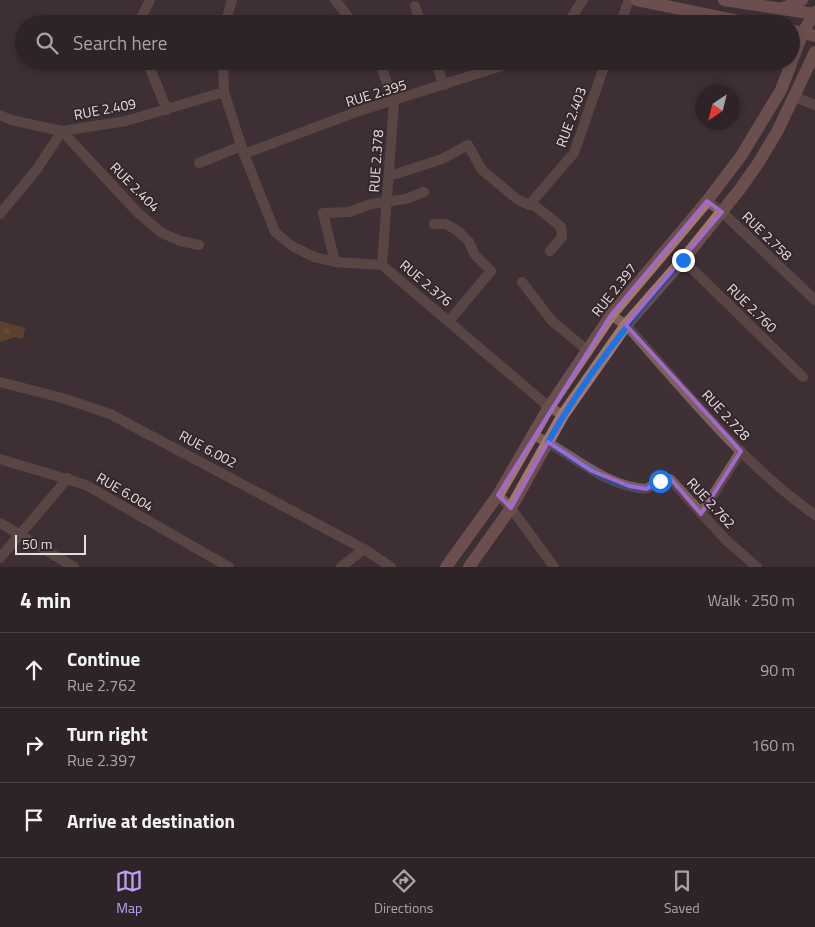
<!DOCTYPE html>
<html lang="en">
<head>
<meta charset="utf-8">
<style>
	:root { --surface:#2e2427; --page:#3a3033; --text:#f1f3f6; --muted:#a7a4a7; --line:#494144; --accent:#bca0f2 }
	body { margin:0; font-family:"Titillium Web",sans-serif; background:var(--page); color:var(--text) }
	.compass { position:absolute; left:695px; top:85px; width:45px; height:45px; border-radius:50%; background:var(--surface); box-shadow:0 2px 8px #0003; rotate:215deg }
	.scale { position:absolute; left:15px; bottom:12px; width:71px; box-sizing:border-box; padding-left:5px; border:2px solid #e6dddf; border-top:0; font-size:14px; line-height:18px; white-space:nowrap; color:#e6dddf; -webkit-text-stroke:4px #34272a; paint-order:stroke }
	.stop { position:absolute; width:15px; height:15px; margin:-11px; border:4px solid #1a73e8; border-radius:50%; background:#fff }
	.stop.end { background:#1a73e8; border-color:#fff; box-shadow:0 1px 5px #0008 }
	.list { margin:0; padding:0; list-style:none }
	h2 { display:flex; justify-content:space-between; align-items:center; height:65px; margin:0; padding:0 20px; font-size:21px }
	h2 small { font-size:16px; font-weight:400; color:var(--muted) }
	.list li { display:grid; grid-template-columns:32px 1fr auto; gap:15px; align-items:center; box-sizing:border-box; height:75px; padding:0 20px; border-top:1px solid var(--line) }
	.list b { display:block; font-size:19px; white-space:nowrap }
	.list p { margin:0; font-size:16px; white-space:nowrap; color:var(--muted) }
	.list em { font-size:16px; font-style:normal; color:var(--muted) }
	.icon { flex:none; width:28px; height:28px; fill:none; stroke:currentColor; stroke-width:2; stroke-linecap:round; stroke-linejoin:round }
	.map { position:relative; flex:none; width:815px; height:567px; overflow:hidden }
	.search { position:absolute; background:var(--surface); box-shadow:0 2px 8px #0003; left:15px; right:15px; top:15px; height:55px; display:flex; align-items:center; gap:12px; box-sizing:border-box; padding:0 18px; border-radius:28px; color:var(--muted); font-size:19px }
	.sheet { height:290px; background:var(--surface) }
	nav { display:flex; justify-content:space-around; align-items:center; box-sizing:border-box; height:70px; border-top:1px solid var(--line); background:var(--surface); font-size:14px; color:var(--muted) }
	nav a { display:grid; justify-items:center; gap:2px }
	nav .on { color:var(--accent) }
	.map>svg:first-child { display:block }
</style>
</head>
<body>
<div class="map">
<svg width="815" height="567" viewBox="0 0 815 567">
	<defs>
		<pattern id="forest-firs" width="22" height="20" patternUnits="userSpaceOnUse" patternTransform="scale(1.25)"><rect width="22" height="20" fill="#82542a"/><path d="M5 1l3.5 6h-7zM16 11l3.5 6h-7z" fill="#946c48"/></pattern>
	</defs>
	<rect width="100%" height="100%" fill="#3e3034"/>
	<polygon fill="url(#forest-firs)" points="0,321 25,328 23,339 15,337 0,342"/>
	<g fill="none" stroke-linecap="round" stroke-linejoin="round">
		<g stroke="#7c605a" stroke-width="10">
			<polyline points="335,0 354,24"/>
			<polyline points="415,6 421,24"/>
			<polyline points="138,24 150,0"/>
			<polyline points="225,24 232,0"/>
			<polyline points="567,24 583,0"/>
			<polyline points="620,24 629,0"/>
			<polyline points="147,61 167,110"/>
			<polyline points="223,61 224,92 244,154 275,232 292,246 314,257 335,262 382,265 549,407 563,415"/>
			<polyline points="379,61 394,102 382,265"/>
			<polyline points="435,61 444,85"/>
			<polyline points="795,97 815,105"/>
			<polyline points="0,115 11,120 62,131 138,213 162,233 180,241 199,245"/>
			<polyline points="244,154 356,112 517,61"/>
			<polyline points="199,163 241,146"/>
			<polyline points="389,174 396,174 442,159 468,145 482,170 517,199 529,205 574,153 606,61"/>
			<polyline points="707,201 722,212 815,300"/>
			<polyline points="529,205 534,205 561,227 562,237 550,251"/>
			<polyline points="0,214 37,169 62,131 126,121 224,92"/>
			<polyline points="434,224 446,224 458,231 469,242 475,255 491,271 449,321"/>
			<polyline points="683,260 803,377"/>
			<polyline points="335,262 323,213 349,212 371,204 406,199 424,192"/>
			<polyline points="522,282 552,321 588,351"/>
			<path d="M611 315 626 325C685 391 742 463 815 515"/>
			<polyline points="0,382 66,399 110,414 364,549 391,567"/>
			<path d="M533 435C571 452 602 486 646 489L664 479H670L727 541 757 567"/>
			<polyline points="0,459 86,485 229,567"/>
			<polyline points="498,495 511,508 554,567"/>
			<polyline points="701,514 741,451"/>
			<polyline points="0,523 74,567"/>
			<polyline points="0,558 68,478"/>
			<polyline points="341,567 364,549"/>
		</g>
		<g stroke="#a3776e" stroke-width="12">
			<polyline points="637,0 753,24"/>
			<polyline points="724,0 815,14"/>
			<polyline points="781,9 802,0"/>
			<polyline points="791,30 815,36"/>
			<polyline points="446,567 498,495 549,407 611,315 707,201 741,156 781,90 803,32 815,12"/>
			<polyline points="469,567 511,508 563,415 626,325 683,260 740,189 759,162 778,130 815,52"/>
		</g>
	</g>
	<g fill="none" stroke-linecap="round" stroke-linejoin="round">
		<path stroke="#1a73e8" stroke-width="6" d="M660 481 646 489C609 487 577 462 548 442 586 375 633 317 683 260"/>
	</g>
	<path d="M0 0H815V567H0ZM707 201 722 212 626 325 741 451 701 514 669 477 646 489 629 486 592 471 548 442 511 508 498 495 611 315Z" fill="#3e3034" fill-opacity=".55" fill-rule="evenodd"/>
	<path fill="none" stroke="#a06aca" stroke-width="4" stroke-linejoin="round" d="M707 201 722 212 626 325 741 451 701 514 669 477 646 489 629 486 592 471 548 442 511 508 498 495 611 315Z"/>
	<g text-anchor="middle" stroke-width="4" stroke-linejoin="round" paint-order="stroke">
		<g font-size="14" fill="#e6dddf" stroke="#34272a">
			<text transform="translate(376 93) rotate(-17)" y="5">RUE 2.395</text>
			<text transform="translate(105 109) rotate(-11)" y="5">RUE 2.409</text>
			<text transform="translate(571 117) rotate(-70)" y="5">RUE 2.403</text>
			<text transform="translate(376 161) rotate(-86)" y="5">RUE 2.378</text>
			<text transform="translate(135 187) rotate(45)" y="5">RUE 2.404</text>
			<text transform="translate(767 236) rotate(44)" y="5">RUE 2.758</text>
			<text transform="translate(426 283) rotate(40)" y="5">RUE 2.376</text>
			<text transform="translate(614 290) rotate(-52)" y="5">RUE 2.397</text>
			<text transform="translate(752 308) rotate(44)" y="5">RUE 2.760</text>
			<text transform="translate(726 415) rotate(47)" y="5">RUE 2.728</text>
			<text transform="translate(208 449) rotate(28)" y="5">RUE 6.002</text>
			<text transform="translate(125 492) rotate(30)" y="5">RUE 6.004</text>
			<text transform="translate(711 503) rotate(47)" y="5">RUE 2.762</text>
		</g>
	</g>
</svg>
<svg class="compass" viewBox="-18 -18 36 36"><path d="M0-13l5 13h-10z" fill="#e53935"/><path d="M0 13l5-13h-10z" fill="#a7a4a7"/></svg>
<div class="scale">50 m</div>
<div class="stop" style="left:660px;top:481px"></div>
<div class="stop end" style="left:683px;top:260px"></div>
<div class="search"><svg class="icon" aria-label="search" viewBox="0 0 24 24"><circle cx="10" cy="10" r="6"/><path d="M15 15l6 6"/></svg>Search here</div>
</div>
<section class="sheet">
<h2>4 min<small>Walk · 250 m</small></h2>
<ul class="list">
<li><svg class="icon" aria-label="ahead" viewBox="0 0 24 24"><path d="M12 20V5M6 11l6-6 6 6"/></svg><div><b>Continue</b><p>Rue 2.762</p></div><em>90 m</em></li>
<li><svg class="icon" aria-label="right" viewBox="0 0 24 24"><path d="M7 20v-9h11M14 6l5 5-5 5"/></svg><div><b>Turn right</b><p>Rue 2.397</p></div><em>160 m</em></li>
<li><svg class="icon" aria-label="arrive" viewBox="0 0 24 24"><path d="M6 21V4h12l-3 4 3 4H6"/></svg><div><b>Arrive at destination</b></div></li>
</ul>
</section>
<nav>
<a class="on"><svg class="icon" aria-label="map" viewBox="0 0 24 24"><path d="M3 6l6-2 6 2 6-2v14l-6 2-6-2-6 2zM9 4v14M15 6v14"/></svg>Map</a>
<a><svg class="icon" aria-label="directions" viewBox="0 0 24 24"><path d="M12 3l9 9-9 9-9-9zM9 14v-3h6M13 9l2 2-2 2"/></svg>Directions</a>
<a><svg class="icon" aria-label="saved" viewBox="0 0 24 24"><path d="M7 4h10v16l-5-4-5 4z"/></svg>Saved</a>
</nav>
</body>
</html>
